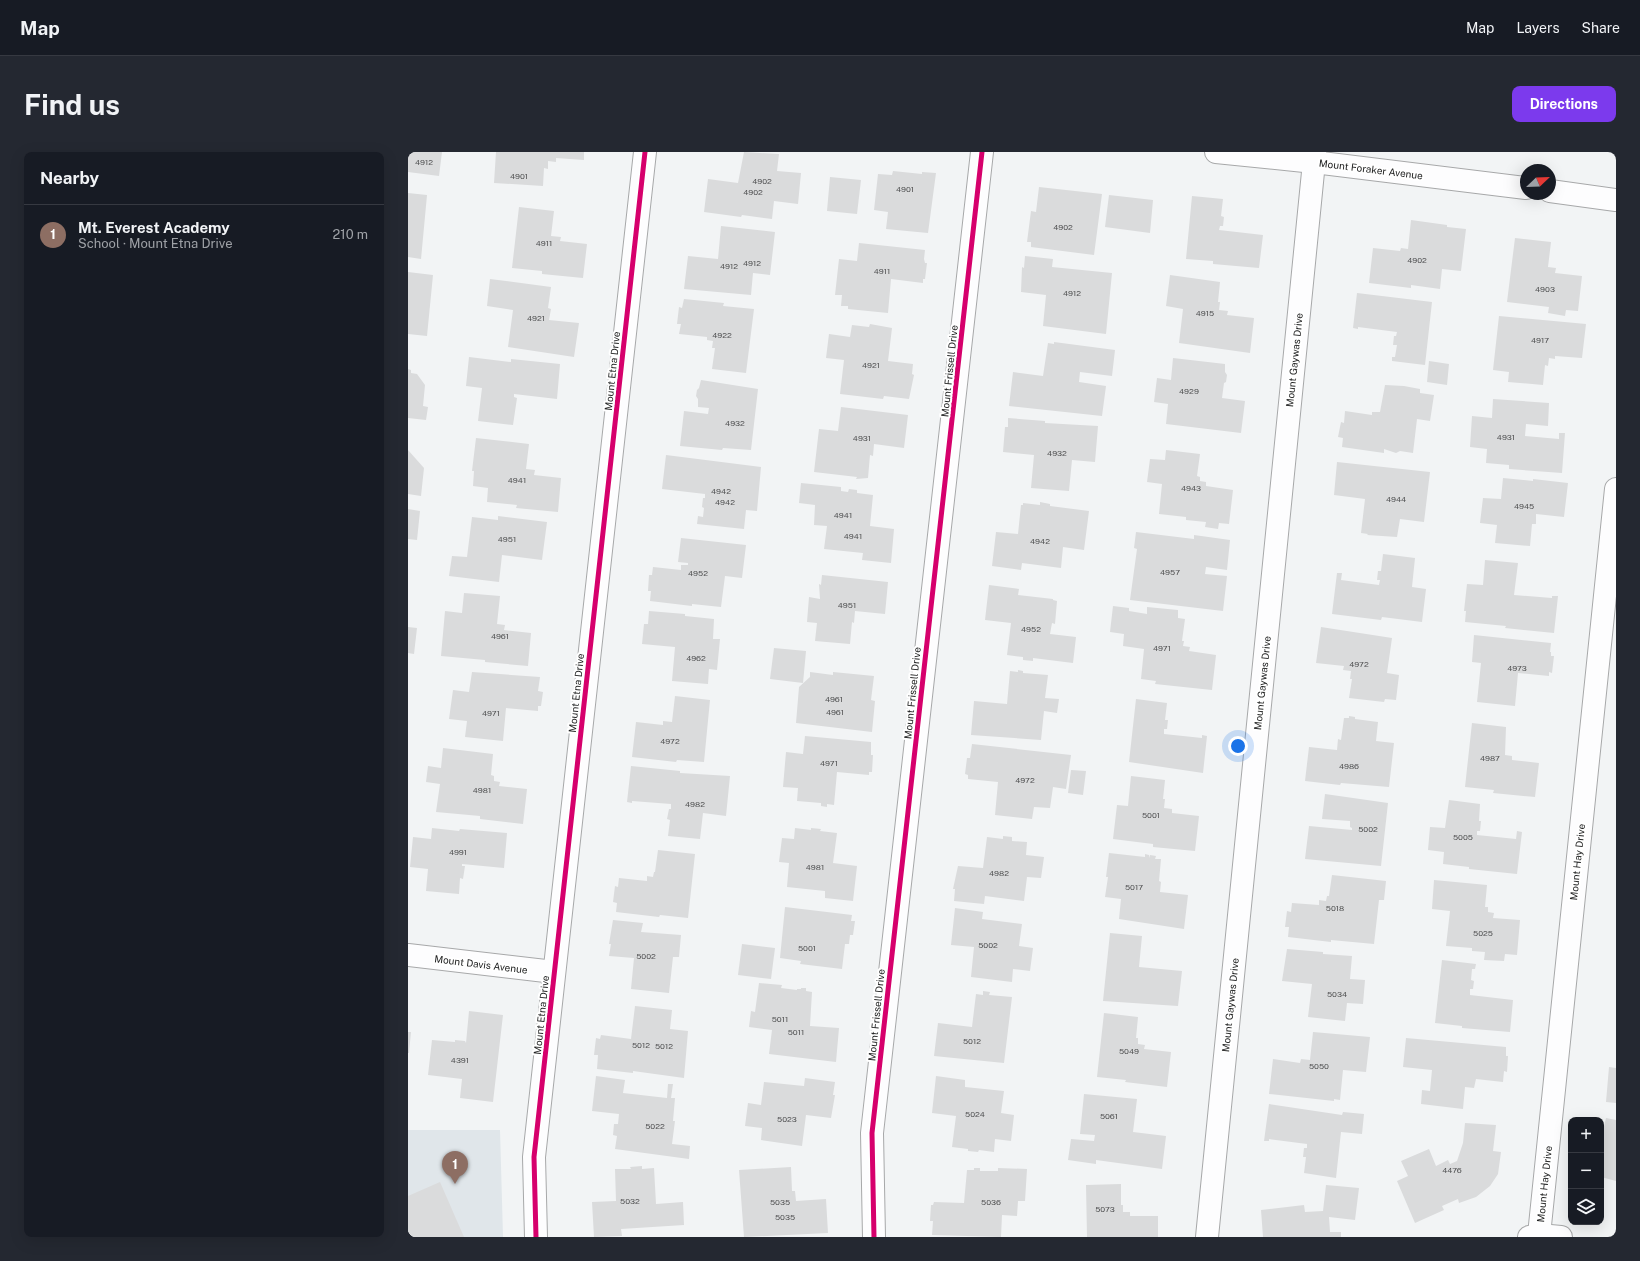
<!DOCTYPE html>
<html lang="en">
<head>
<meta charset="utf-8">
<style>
	:root { --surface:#171b24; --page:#242831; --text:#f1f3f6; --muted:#9ea1a6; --line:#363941; --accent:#7c3aed }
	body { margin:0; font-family:"Public Sans",sans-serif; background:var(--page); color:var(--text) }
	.controls { position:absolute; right:12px; bottom:12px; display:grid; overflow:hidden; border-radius:8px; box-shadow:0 4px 16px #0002 }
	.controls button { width:36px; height:36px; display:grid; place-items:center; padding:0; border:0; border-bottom:1px solid var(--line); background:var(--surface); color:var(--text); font:20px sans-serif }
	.compass { position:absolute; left:1112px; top:12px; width:36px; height:36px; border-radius:50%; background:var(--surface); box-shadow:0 4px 16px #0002; rotate:67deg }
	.you { position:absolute; left:830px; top:594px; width:14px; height:14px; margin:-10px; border:3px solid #fff; border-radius:50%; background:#1a73e8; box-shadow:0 0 0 6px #1a73e833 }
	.badge { display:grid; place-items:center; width:26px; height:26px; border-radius:50%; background:var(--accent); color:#fff; font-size:13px; font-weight:700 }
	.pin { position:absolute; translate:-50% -33px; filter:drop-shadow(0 1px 2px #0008) }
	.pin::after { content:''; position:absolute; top:21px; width:14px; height:12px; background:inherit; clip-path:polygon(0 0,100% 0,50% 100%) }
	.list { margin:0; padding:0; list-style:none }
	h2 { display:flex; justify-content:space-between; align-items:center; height:52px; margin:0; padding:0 16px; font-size:17px }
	h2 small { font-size:13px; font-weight:400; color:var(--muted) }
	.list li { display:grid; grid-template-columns:26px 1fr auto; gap:12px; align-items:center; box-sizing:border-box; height:60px; padding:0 16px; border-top:1px solid var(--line) }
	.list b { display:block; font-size:15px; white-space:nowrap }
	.list p { margin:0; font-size:13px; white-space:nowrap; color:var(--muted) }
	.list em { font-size:13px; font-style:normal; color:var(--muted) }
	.icon { flex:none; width:22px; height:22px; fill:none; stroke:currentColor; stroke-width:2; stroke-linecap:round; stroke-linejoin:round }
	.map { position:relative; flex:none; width:1208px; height:1085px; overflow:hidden; border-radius:8px }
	header { display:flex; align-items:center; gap:24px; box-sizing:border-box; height:56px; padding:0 20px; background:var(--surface); border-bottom:1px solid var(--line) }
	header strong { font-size:19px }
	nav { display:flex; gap:22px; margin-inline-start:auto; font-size:14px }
	.intro { display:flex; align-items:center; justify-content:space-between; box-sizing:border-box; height:96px; padding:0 24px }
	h1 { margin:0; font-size:28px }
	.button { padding:10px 18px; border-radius:8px; background:var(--accent); color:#fff; font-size:14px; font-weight:700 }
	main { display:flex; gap:24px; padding:0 24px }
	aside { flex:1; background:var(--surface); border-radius:8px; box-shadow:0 4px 16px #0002 }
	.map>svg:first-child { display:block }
</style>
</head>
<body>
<header>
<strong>Map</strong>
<nav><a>Map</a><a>Layers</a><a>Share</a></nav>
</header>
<div class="intro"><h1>Find us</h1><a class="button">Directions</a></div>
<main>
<aside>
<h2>Nearby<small></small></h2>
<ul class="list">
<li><span class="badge" style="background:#8d6e63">1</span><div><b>Mt. Everest Academy</b><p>School · Mount Etna Drive</p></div><em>210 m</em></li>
</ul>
</aside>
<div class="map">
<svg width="1208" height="1085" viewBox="0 0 1208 1085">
	<rect width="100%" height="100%" fill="#f2f4f5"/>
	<polygon fill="#e0e6ea" points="0,978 92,978 95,1085 0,1085"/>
	<g fill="#dadbdc">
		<polygon points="0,0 34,0 31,24 0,20"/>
		<polygon points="88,0 176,0 176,8 148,6 148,10 140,9 140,17 136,16 135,34 86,31"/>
		<polygon points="336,0 371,2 369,19 393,21 390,52 366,49 364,67 334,63 333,65 296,60 300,27 330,31"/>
		<polygon points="485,19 514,22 514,20 528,21 520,81 478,77 480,60 466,58 470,22 484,23"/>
		<polygon points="422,25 453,28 449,62 419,59"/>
		<polygon points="631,35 694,42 686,103 623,95 623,90 619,90 623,59 628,60"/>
		<polygon points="0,41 19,43 13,107 0,105"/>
		<polygon points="701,43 745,48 742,81 697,75"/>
		<polygon points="784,44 815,47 813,64 816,65 815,74 812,74 811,78 855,83 851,116 805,112 805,109 778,107"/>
		<polygon points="111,55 146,59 143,84 153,85 152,89 179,92 175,126 134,122 134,119 104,116"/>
		<polygon points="1003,68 1039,73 1039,75 1058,77 1053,119 1034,117 1032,137 1003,133 1003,136 961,131 965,96 992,99 993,96 1000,97"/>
		<polygon points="313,74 367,80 362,123 345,121 343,143 276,137 280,104 310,107"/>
		<polygon points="1107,86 1143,90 1140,115 1148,116 1147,121 1174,124 1170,159 1158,158 1157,164 1140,161 1141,155 1099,150"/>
		<polygon points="451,91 517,98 516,107 517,111 519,111 517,127 515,127 515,131 483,127 480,161 440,157 440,154 433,154 434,143 427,143 431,107 449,109"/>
		<polygon points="617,104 645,107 644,115 704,121 698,182 635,174 638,143 613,140 614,115 616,116"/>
		<polygon points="0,120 25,123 19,184 0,182"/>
		<polygon points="762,123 812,130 810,150 812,150 811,158 820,159 819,163 846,166 842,201 771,191 775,157 758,154"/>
		<polygon points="82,127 143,135 140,156 143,157 141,168 171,171 166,205 100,195 105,158 79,154"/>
		<polygon points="949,141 1024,150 1017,213 984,209 984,205 987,205 989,193 985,193 986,184 988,184 989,180 950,175 950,177 945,176"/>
		<polygon points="276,147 316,151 315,154 346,157 338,221 304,217 307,196 304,196 305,189 299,188 299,185 271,182 273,172 269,172 271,155 274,156"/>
		<polygon points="1091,164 1178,172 1174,206 1147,204 1147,207 1141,206 1140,214 1137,213 1135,233 1100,230 1101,220 1085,218"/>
		<polygon points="462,172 484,176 480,209 505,212 504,222 506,223 501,247 476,244 475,247 432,242 436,208 418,206 421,182 442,185 444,173 461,175"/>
		<polygon points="646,190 707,198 704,224 672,220 671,230 698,234 694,264 601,254 605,220 635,224 640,191 646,192"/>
		<polygon points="61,205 103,210 103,207 152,212 149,247 106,242 106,245 109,246 105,273 70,269 74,236 58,234"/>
		<polygon points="765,206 817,212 817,220 819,223 818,230 816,231 814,246 837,249 833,281 758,272 760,252 746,250 749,226 763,228"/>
		<polygon points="1021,209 1041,212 1039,233 1019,230"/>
		<polygon points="0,217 3,218 3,221 9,222 17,233 15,254 20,255 18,268 0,266"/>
		<polygon points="293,228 350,237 343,298 315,296 314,298 272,294 276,259 300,262 301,256 290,255 290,247 288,244 289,238 291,236"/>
		<polygon points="977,233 996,234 1012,237 1012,241 1026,243 1022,269 1009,267 1005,301 992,299 988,301 976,297 976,301 934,295 935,286 930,285 933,270 936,271 937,259 964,263 964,260 972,260"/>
		<polygon points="1085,247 1141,251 1140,274 1118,272 1117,284 1151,287 1151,281 1157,281 1154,321 1101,317 1101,313 1078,311 1079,297 1062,295 1064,264 1084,266"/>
		<polygon points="433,255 500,263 496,296 466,292 465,304 462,303 460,326 448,327 449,325 406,320 411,277 430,279"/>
		<polygon points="600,266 637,269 637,271 690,274 687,310 664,308 661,339 623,336 626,303 595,300 597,275 600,275"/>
		<polygon points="68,286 121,292 118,317 127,318 126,323 153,326 150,360 108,356 109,353 79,350 80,336 65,334 66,319 64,319"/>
		<polygon points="0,298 16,316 13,344 0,342"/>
		<polygon points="758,298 792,302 789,324 792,325 792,329 798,330 798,334 825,338 821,372 811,371 810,377 797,375 798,370 778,368 778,365 751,362 754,332 739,330 742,307 757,308"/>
		<polygon points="258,303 353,315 349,359 338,358 336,377 289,372 290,364 295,365 296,356 294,355 295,346 297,346 297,342 254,337"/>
		<polygon points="929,310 1022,320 1016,370 992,367 989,385 959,383 960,382 953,381 957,347 926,343"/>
		<polygon points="1095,326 1125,329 1125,327 1160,331 1156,365 1128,362 1128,372 1124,372 1122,394 1087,391 1089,373 1072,371 1075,346 1093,347"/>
		<polygon points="393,331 433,335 433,339 440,340 441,337 449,338 449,341 465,343 462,374 486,377 483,411 454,408 455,401 416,397 419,374 406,373 407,353 391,351"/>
		<polygon points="632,350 642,352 642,354 681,359 676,398 655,395 653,416 614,411 613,418 584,414 588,380 610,382 613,353 615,353 615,351 632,353"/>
		<polygon points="0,357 12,359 9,388 0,387"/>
		<polygon points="90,364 139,370 134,408 94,403 91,430 41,424 44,404 59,405 64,365 90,368"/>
		<polygon points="728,380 786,387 786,383 822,388 819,418 798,415 797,422 819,424 815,459 722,448 729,397 726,396"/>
		<polygon points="273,386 338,393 334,426 317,424 313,455 284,452 284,454 242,449 243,439 240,439 241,423 244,423 245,415 273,418 273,413 280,413 280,411 270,410"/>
		<polygon points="975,402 1007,406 1004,435 1018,437 1014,470 974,465 973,468 924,462 929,421 934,421 933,428 971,433 972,428 969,428 970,419 973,419"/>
		<polygon points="1077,408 1110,411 1106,443 1144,446 1144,444 1150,444 1146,481 1097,476 1098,474 1057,470 1058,459 1056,459 1059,432 1075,433"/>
		<polygon points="414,423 480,430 477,462 447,459 446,471 444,470 442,492 407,489 409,471 399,470 401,445 412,447 411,432 413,433"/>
		<polygon points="581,433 611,437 610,443 645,447 645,448 649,449 647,472 644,471 642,482 668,485 665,511 625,506 625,509 615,508 615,505 599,503 603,471 577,468"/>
		<polygon points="56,441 92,444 89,472 97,473 96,478 123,481 120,514 77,510 77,508 33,504 37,459 54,461"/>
		<polygon points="705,454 721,456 721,459 739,462 739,455 770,458 770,466 777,467 774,489 776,489 775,494 782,495 781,499 808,503 804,538 747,532 748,529 733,527 736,497 715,494 716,482 702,480"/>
		<polygon points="241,459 277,462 277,464 306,467 305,487 312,487 309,518 301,517 300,532 264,529 267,495 234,492 236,472 240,472"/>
		<polygon points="0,475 9,476 6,502 0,501"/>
		<polygon points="913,475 984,486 979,521 991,523 988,548 977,547 976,550 941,546 944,527 942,527 943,519 935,518 936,514 908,511"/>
		<polygon points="1066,483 1143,491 1142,500 1143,500 1143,504 1146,504 1144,521 1141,520 1141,524 1110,521 1107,554 1069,550 1073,511 1064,510"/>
		<polygon points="366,496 398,499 395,531 362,527"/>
		<polygon points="610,518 615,519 615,521 640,523 637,546 651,547 649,561 636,559 633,588 563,583 566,549 599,552 602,519 610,520"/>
		<polygon points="64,520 132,525 130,539 135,540 133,554 130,554 130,559 98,556 95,589 57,585 59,569 41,567 45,538 61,540"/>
		<polygon points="402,520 425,523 425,520 466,524 463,548 467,549 464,580 388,571 391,535 402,525"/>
		<polygon points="267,544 302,548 296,610 269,608 268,610 224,605 228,570 255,573 255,569 264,570"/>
		<polygon points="728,547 759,551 757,568 760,568 759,577 756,577 756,582 794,586 794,583 799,584 795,621 721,610"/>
		<polygon points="941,564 947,565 947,567 970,570 968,589 986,591 981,635 933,631 932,633 897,629 901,595 929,598 930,587 933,588 936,566 941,566"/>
		<polygon points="1064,571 1098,575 1097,603 1104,604 1104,608 1131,611 1127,645 1085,641 1086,638 1057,635"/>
		<polygon points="397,584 463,590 463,603 465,603 464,620 461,620 461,623 429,620 426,653 419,652 419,655 413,654 413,651 389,649 390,636 375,635 378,600 395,602"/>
		<polygon points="564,592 663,603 658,637 645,635 642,656 626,655 624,667 587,663 590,630 560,627 560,623 557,622 559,606 562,606"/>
		<polygon points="35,596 85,602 83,623 86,624 86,629 92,630 91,634 119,637 115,672 72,667 72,664 28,660 32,632 18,630 20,614 33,616"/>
		<polygon points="223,614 272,619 272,621 322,624 318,664 295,661 292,687 260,684 262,668 259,667 261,657 263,657 263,652 224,649 224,651 219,650"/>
		<polygon points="663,618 678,619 675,643 660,641"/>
		<polygon points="723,624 757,628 755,647 757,647 756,656 764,657 764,661 791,664 787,699 745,695 745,692 705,687 709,653 720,654"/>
		<polygon points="917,642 980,651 973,714 897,707 901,674 944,678 944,676 942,675 942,669 914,667"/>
		<polygon points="1041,648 1072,652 1071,669 1073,669 1072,679 1069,679 1069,683 1108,687 1109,679 1114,680 1109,722 1061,717 1061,715 1035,712 1036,700 1020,698 1022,675 1037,676"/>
		<polygon points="24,676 51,679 52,677 99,681 96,716 54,712 54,714 57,714 55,727 52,726 51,742 18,739 20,717 2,715 5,685 23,687"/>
		<polygon points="387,676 403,678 403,676 413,677 412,679 429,681 425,711 449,714 445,749 417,746 417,739 379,735 381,711 371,710 374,686 386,687"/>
		<polygon points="595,684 604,685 604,689 619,690 618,703 636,705 633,726 619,725 616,749 577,744 576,752 546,749 547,737 545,737 550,714 575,716 579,685 595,687"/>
		<polygon points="250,698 287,702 280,766 252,763 251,765 208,760 209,751 205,750 207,734 210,735 211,726 239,729 239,724 245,725 246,720 247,720"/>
		<polygon points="701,701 737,705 737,702 741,703 741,706 742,703 748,704 747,707 753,707 751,729 753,730 752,740 780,743 776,777 711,767 713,747 697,745 700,725 698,725"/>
		<polygon points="924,723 978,729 976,748 971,748 966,792 923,788 923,790 880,785 881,775 877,775 879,759 883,760 884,751 911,753 911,748 918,749 919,744 921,744"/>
		<polygon points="1026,728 1079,733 1077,755 1080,755 1080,760 1086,761 1085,766 1112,768 1109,803 1097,802 1096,809 1076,808 1077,800 1064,799 1064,796 1038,794 1042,759 1024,757"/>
		<polygon points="377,755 444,763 443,769 447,769 445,783 442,783 441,792 437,792 434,817 392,812 393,809 372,806"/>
		<polygon points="547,756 575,760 574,767 614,772 611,794 625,796 622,819 605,817 604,830 563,825 566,795 543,793"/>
		<polygon points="205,768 235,771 233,780 273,783 271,805 265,805 261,841 223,837 226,806 201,804 203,792 201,792"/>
		<polygon points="702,781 734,784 731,815 774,819 770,854 695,849"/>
		<polygon points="334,792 367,796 363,827 330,823"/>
		<polygon points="879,797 915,800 915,802 944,804 942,827 957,828 955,852 939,851 937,869 900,865 904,832 874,829"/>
		<polygon points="1034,808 1068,812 1067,817 1064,817 1063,828 1066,829 1065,837 1062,837 1062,843 1105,848 1102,880 1054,876 1054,874 1027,871"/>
		<polygon points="351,831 374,833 373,836 389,838 389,837 393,837 393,836 398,836 398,839 404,840 402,874 431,876 428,910 361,902 364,878 341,875 343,859 347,860"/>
		<polygon points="575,839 582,840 581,843 604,845 596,911 526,904 530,871 564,875 568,842 575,843"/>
		<polygon points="227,854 264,858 262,877 280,879 276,926 225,919 225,921 189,917 190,903 186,903 188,886 192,887 193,883 223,887"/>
		<polygon points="61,859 95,863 85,950 52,946 54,927 20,923 24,888 47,890 47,888 57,889 58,891"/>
		<polygon points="696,861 730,865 728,886 730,886 730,892 737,893 736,897 763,900 759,935 717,930 718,928 689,925"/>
		<polygon points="0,880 3,880 1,901 0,901"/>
		<polygon points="905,880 962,885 958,920 935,918 932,948 926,947 926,949 861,942 865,907 892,911 893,907 902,908"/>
		<polygon points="998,886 1098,895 1098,904 1100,904 1099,920 1096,919 1095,930 1068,927 1066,936 1057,935 1055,957 1013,952 1014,938 1022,939 1024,918 995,915"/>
		<polygon points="1201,915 1208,916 1208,951 1198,950"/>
		<polygon points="188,924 217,928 215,941 259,946 260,932 265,932 263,946 267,946 265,969 267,969 264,992 282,994 281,1007 207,997 209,984 205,983 206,972 210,972 211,962 184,959"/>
		<polygon points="528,924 557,928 557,935 596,939 593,961 606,963 603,989 587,987 586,1000 571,998 570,1000 560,999 560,997 544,995 548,964 524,961"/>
		<polygon points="397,926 427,930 425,943 427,943 423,966 398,963 394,994 353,988 354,976 337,974 340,951 353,953 356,930 396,934"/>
		<polygon points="676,942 729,947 725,980 758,984 754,1017 688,1008 688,1012 660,1008 663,987 686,989 687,983 672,982"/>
		<polygon points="861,952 934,963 935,960 956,962 954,982 933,980 928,1026 896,1021 898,1005 895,1005 896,996 899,996 899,992 861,987 861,989 856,989"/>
		<polygon points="1198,966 1208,968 1208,1029 1193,1025 1193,988"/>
		<polygon points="1057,971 1088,973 1085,999 1093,1000 1090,1022 1082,1034 1068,1045 1051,1051 1050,1047 1034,1054 1036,1058 1007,1071 989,1029 1000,1024 993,1009 1021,997 1028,1014 1040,1008 1042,1012 1049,1009 1055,991"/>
		<polygon points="234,1014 234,1017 246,1016 248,1052 275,1050 276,1073 213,1077 214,1084 186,1085 184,1050 208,1049 207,1017 223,1017 222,1015"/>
		<polygon points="383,1015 384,1039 387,1039 388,1049 418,1047 420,1081 336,1085 331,1018"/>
		<polygon points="566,1016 572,1016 572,1019 590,1019 590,1016 619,1017 617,1049 610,1049 609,1064 594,1063 593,1085 524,1083 525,1069 522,1069 523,1053 525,1053 526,1050 556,1051 559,1018 566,1018"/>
		<polygon points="32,1030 56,1085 0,1085 0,1044"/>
		<polygon points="713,1032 713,1053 715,1053 715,1060 722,1060 722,1064 750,1064 750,1085 679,1085 678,1033"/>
		<polygon points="918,1033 951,1036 947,1068 921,1065 922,1080 933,1080 933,1085 855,1085 853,1058 896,1053 897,1060 915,1059"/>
	</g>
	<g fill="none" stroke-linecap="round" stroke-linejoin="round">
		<g stroke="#a7a8a9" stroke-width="24">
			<g id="minor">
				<polyline points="808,0 906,10 1118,36"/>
				<polyline points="1142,39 1208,48"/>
				<polyline points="0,803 146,820"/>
				<polyline points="1131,1083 1208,337"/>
				<polyline points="466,1085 464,981 574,0"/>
				<polyline points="799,1085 907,0"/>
				<polyline points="1121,1085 1131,1083 1153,1085"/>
			</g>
		</g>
		<g stroke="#a7a8a9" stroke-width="24">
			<polyline id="tertiary" points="128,1085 126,1005 237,0"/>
		</g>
		<use href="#minor" stroke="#fdfdfe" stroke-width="22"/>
		<use href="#tertiary" stroke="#fdfdfe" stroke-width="22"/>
		<g stroke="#fff" stroke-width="8">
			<g id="cycleway">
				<polyline points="128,1085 126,1005 237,0"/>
				<polyline points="466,1085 464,981 574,0"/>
			</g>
		</g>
		<use href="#cycleway" stroke="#d6006c" stroke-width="5"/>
	</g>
	<g text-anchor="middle" stroke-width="4" stroke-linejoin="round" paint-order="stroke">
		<g font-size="8" fill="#505152">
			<text x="16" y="13">4912</text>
			<text x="111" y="27">4901</text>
			<text x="354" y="32">4902</text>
			<text x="497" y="40">4901</text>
			<text x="345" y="43">4902</text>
			<text x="655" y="78">4902</text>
			<text x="136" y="94">4911</text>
			<text x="1009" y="111">4902</text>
			<text x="344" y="114">4912</text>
			<text x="321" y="117">4912</text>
			<text x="474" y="122">4911</text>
			<text x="1137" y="140">4903</text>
			<text x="664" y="144">4912</text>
			<text x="797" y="164">4915</text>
			<text x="128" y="169">4921</text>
			<text x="314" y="186">4922</text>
			<text x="1132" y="191">4917</text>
			<text x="463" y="216">4921</text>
			<text x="781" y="242">4929</text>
			<text x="327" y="274">4932</text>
			<text x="1098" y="288">4931</text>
			<text x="454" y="289">4931</text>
			<text x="649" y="304">4932</text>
			<text x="109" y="331">4941</text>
			<text x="783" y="339">4943</text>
			<text x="313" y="342">4942</text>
			<text x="988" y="350">4944</text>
			<text x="317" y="353">4942</text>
			<text x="1116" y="357">4945</text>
			<text x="435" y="366">4941</text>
			<text x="445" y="387">4941</text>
			<text x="99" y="390">4951</text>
			<text x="632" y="392">4942</text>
			<text x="762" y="423">4957</text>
			<text x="290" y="424">4952</text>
			<text x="439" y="456">4951</text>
			<text x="623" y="480">4952</text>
			<text x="92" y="487">4961</text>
			<text x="754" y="499">4971</text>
			<text x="288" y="509">4962</text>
			<text x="951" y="515">4972</text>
			<text x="1109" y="519">4973</text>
			<text x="426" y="550">4961</text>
			<text x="427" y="563">4961</text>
			<text x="83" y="564">4971</text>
			<text x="262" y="592">4972</text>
			<text x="1082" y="609">4987</text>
			<text x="421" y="614">4971</text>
			<text x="941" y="617">4986</text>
			<text x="617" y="631">4972</text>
			<text x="74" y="641">4981</text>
			<text x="287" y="655">4982</text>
			<text x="743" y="666">5001</text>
			<text x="960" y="680">5002</text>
			<text x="1055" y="688">5005</text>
			<text x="50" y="703">4991</text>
			<text x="407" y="718">4981</text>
			<text x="591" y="724">4982</text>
			<text x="726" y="738">5017</text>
			<text x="927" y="759">5018</text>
			<text x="1075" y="784">5025</text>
			<text x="580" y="796">5002</text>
			<text x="399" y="799">5001</text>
			<text x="238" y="807">5002</text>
			<text x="929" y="845">5034</text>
			<text x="372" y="870">5011</text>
			<text x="388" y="883">5011</text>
			<text x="564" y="892">5012</text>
			<text x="233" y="896">5012</text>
			<text x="256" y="897">5012</text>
			<text x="721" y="902">5049</text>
			<text x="52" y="911">4391</text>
			<text x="911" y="917">5050</text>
			<text x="567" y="965">5024</text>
			<text x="701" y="967">5061</text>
			<text x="379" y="970">5023</text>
			<text x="247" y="977">5022</text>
			<text x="1044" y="1021">4476</text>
			<text x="222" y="1052">5032</text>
			<text x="372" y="1053">5035</text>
			<text x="583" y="1053">5036</text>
			<text x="697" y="1060">5073</text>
			<text x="377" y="1068">5035</text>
		</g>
		<g font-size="10" fill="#212222" stroke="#fff">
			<text transform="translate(963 17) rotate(7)" y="4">Mount Foraker Avenue</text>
			<text transform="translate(886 208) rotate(-84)" y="4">Mount Gaywas Drive</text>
			<text transform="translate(204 219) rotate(-84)" y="4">Mount Etna Drive</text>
			<text transform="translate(541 219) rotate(-84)" y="4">Mount Frissell Drive</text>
			<text transform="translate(854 531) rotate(-84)" y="4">Mount Gaywas Drive</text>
			<text transform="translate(168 541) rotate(-84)" y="4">Mount Etna Drive</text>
			<text transform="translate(504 541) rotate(-84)" y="4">Mount Frissell Drive</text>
			<text transform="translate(1169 710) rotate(-84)" y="4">Mount Hay Drive</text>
			<text transform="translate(73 812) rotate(7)" y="4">Mount Davis Avenue</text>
			<text transform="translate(822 853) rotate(-84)" y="4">Mount Gaywas Drive</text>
			<text transform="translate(133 863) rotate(-84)" y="4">Mount Etna Drive</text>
			<text transform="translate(468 863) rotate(-84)" y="4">Mount Frissell Drive</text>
			<text transform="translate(1136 1032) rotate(-84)" y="4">Mount Hay Drive</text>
		</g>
	</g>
</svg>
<div class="controls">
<button>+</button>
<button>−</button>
<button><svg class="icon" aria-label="layers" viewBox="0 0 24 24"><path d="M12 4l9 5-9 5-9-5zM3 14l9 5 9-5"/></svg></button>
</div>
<svg class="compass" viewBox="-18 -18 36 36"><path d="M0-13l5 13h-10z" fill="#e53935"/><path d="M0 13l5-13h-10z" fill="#9ea1a6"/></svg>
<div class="you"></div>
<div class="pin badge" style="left:47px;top:1032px;background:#8d6e63">1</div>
</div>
</main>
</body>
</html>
